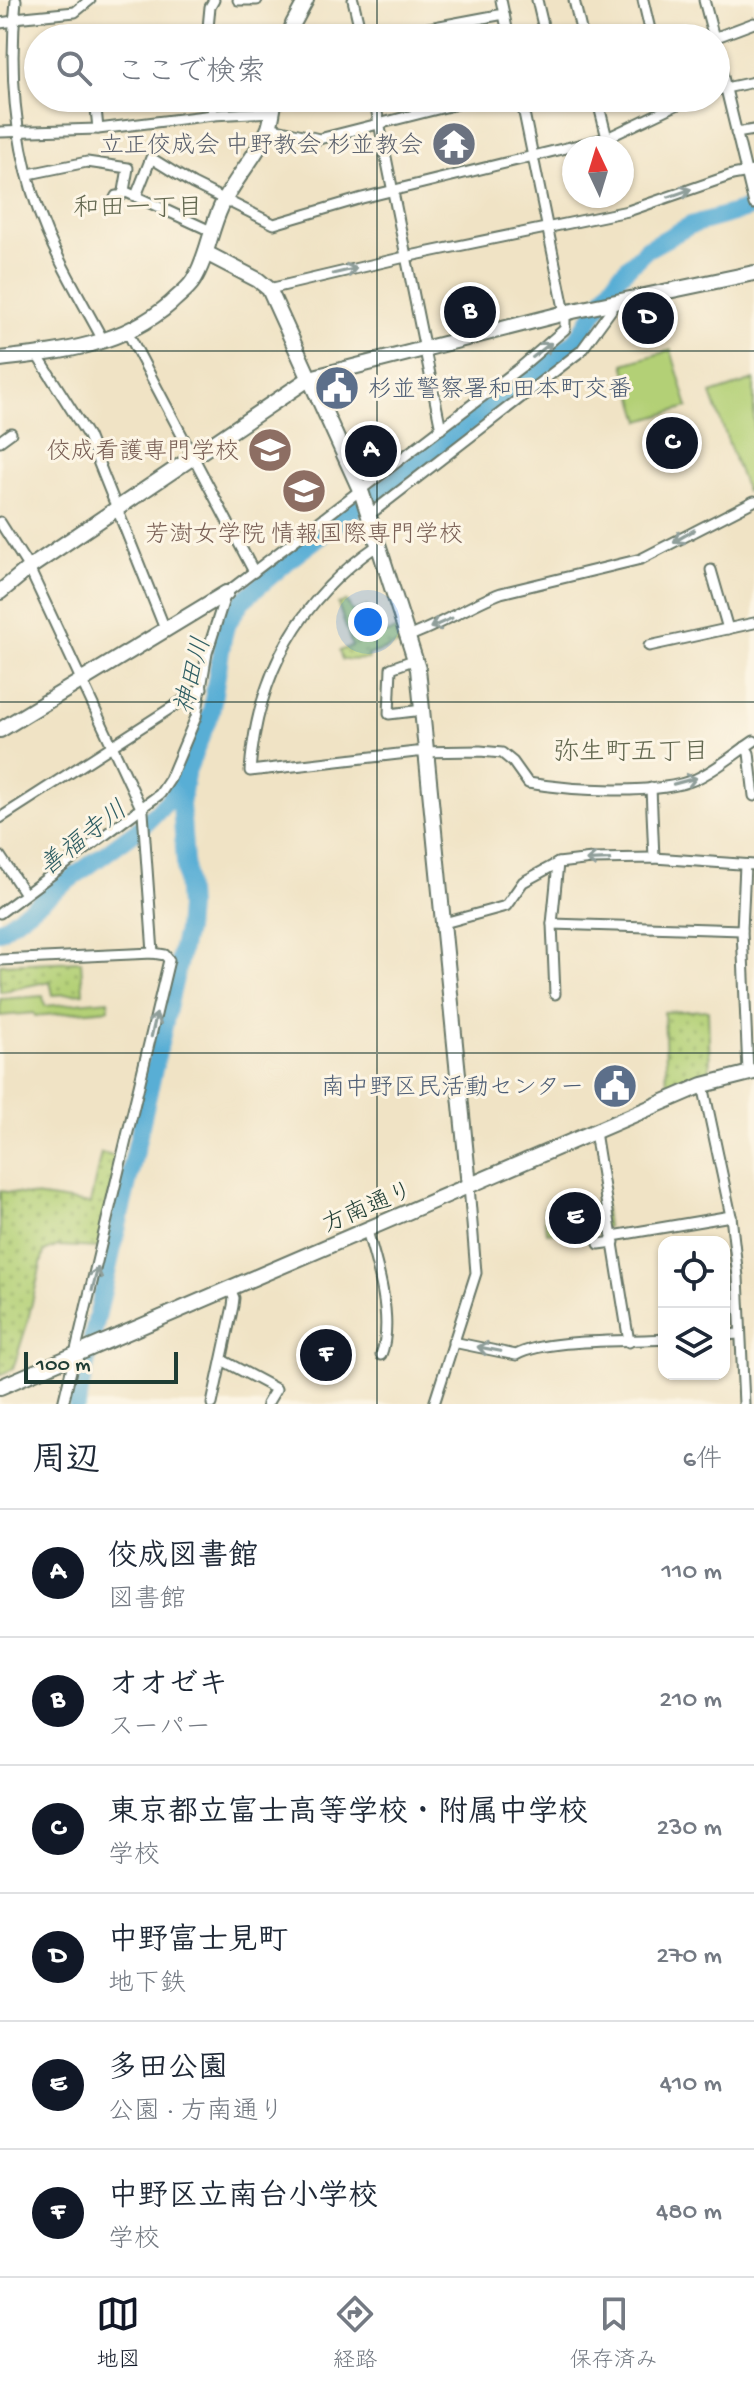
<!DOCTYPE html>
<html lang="ja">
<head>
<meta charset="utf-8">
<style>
	:root { --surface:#fff; --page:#f2f2f3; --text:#1f2937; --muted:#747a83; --line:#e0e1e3; --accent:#111827 }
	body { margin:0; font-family:"Gochi Hand","Klee One",sans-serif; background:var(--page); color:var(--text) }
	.controls { position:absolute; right:24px; bottom:24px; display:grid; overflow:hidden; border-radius:16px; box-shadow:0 2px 6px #0004 }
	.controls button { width:72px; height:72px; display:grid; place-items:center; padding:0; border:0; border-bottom:2px solid var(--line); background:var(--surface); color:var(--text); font:40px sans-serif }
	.compass { position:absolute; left:562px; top:136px; width:72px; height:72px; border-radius:50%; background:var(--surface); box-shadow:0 2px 6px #0004; rotate:356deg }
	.scale { position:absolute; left:24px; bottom:20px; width:154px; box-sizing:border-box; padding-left:8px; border:4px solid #1f3d34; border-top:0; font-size:22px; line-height:28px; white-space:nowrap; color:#1f3d34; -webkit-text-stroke:6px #fcf5e5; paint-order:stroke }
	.you { position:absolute; left:368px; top:622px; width:28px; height:28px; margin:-20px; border:6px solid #fff; border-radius:50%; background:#1a73e8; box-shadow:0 0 0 12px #1a73e833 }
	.badge { display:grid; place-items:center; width:52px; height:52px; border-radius:50%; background:var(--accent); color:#fff; font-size:26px; font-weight:700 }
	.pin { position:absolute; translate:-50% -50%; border:4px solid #fff; box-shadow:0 2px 8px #0006 }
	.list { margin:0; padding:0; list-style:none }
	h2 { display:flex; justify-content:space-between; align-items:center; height:104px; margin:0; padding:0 32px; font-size:34px }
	h2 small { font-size:26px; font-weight:400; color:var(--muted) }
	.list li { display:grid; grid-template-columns:52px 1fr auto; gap:24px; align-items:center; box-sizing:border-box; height:128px; padding:0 32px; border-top:2px solid var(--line) }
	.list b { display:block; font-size:30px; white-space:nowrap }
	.list p { margin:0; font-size:26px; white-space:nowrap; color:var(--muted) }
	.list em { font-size:26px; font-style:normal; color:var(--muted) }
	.icon { flex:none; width:44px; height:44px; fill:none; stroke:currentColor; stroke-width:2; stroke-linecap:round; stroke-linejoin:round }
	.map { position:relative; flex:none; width:754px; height:1404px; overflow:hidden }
	.search { position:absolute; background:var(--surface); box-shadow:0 2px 6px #0004; left:24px; right:24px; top:24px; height:88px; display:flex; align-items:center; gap:20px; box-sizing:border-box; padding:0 28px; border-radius:44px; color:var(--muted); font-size:30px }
	.sheet { height:872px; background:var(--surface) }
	nav { display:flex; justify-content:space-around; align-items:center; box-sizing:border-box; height:112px; border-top:2px solid var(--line); background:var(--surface); font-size:22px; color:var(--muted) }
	nav a { display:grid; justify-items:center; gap:4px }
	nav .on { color:var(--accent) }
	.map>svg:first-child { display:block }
</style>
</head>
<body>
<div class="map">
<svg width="754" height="1404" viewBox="0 0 754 1404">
	<defs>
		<pattern id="park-dots" width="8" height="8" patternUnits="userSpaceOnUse" patternTransform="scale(2)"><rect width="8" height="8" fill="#b3d076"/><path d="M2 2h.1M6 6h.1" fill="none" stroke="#91aa62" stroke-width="1.8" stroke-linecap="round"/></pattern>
	</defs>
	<rect width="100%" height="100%" fill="#fcf5e5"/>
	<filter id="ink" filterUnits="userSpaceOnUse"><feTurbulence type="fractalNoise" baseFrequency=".0125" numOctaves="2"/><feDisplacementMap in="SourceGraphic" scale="16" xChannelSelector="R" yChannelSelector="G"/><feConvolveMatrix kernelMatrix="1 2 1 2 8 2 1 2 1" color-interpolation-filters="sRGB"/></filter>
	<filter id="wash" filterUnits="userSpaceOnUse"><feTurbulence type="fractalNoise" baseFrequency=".006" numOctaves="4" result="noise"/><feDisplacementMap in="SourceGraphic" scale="32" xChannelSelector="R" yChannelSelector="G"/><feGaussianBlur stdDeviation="1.8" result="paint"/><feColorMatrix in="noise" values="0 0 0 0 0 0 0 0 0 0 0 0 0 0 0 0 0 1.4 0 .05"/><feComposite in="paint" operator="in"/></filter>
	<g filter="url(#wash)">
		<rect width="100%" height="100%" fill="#f0e3c5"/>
		<g fill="#b3d076" stroke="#698655" stroke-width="2">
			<polygon points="671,350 688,407 641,421 624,364"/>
			<polygon points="754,380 754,487 746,491 711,394"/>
			<polygon points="43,996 45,1006 108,1000 109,1009 35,1016 34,1013 0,1016 0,999"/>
		</g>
		<g fill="url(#park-dots)" stroke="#698655" stroke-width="2">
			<polygon points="347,601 352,612 367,607 377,636 399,629 403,643 368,655 369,659 342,660 339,651 352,646 338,604"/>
			<polygon points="81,961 83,993 53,995 50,981 0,992 0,964"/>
			<polygon points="708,1010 710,1070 667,1088 664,1012"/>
			<polygon points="101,1153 117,1157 99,1248 58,1246 44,1252 27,1324 13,1369 0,1375 0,1191 90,1204"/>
			<polygon points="604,1202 607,1227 546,1233 544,1208"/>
		</g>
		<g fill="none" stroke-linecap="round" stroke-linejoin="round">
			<g stroke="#59aed5" stroke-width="18">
				<polyline points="0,931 140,828 171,798 182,781"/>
				<polyline points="77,1404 186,930 188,907 181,804 186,774 211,712 223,638 226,626 242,601 294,556 557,356 577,339 619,276 647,249 691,225 754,207"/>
			</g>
		</g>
	</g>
	<g filter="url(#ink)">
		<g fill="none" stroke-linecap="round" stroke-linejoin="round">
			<g stroke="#687767" stroke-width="13">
				<g id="street">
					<path d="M16 0C8 79 16 159 47 233 63 270 85 306 104 342"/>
					<polyline points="238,0 257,0"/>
					<polyline points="353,0 362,38"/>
					<polyline points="501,0 509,38"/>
					<polyline points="537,0 546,38"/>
					<polyline points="574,0 583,38"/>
					<polyline points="643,0 652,38"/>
					<polyline points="704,0 714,38 754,23"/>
					<polyline points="14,18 75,12 90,0"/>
					<polyline points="0,23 14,21"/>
					<polyline points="207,38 210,7 214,0"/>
					<polyline points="376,38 504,14"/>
					<polyline points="716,48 754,204"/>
					<polyline points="716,90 754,82"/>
					<polyline points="95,98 98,129"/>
					<polyline points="211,98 213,115"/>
					<polyline points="374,98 441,429"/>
					<polyline points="597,98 607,138"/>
					<polyline points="269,127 319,139 481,98"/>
					<polyline points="0,132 98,129 213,115 272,112"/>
					<polyline points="736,133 754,130"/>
					<polyline points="29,174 87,162 128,168 124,191"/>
					<polyline points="136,196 151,158 193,184 274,224 362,198 607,138 691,98"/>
					<polyline points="110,207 116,196 121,196 124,191 213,232"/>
					<polyline points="269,289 405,257 628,211 732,175 754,171"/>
					<polyline points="128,333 254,572"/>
					<polyline points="37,355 88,436 165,629"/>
					<polyline points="0,441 11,433"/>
					<polyline points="369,515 581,351 611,310 612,303"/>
					<polyline points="0,522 29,568 143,812 153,953"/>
					<path d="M378 545C299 599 257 676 250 771L416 752 480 751 502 753 513 762 528 783C570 790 657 796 696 779 716 770 736 753 754 741"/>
					<polyline points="711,570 728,629"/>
					<path d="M409 636C441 625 469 605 501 593L641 559 754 501"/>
					<polyline points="649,646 754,623"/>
					<polyline points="416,659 391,668 389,714 423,710"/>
					<polyline points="745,747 749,753 754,796"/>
					<polyline points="651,788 654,858"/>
					<polyline points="0,818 202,688"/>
					<polyline points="0,856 25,894"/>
					<polyline points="745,865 742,930 748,1072"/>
					<polyline points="0,913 160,794 170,779 196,717 207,653 226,593 521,367 565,329 565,313 521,98"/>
					<polyline points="444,923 506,906 523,882 558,863 592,859 654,858 754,865"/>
					<polyline points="552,924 742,930"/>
					<polyline points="0,960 153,953 165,955 169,960 63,1404"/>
					<polyline points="555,994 552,924 558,863"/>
					<polyline points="703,1085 731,1216 738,1277 744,1404"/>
					<polyline points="595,1132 629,1342"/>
					<path d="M367 1231C378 1266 394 1321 381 1355"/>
					<polyline points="613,1236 731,1216"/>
					<polyline points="599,1244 614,1242"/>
					<polyline points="724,1335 739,1334"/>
					<path d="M453 1342 516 1355C548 1338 626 1342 664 1339"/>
					<polyline points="222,1360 276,1389 267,1404"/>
					<polyline points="212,1404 233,1306 234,1298 230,1289"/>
					<polyline points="434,1404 476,1273 469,1186"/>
				</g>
			</g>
			<g stroke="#687767" stroke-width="18">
				<g id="secondary">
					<polyline points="289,38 293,24 306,0"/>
					<polyline points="206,253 258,280 269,289 362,494 418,669 469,1186"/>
					<path d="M0 359C62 352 123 345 171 303 178 296 188 289 193 281 207 259 210 230 221 207 234 179 257 156 269 128 272 119 273 108 275 98"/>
					<polyline points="0,592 29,568 310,378 573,311 754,273"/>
					<polyline points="0,730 226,593"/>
				</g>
			</g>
			<g stroke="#687767" stroke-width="18">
				<polyline id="primary" points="0,1387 703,1085 754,1072"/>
			</g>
			<use href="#street" stroke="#fff" stroke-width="9"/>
			<use href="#secondary" stroke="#fff" stroke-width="14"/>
			<use href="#primary" stroke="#fff" stroke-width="14"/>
		</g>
		<defs><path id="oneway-shaft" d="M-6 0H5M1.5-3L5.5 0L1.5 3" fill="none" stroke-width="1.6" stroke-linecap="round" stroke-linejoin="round" transform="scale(2)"/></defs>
		<g stroke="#8f9e9a">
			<use href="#oneway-shaft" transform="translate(680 193) rotate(-19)"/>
			<use href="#oneway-shaft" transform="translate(345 271) rotate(-13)"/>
			<use href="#oneway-shaft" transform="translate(542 350) rotate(-38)"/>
			<use href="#oneway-shaft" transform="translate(684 536) rotate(150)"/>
			<use href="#oneway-shaft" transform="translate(441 623) rotate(156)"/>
			<use href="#oneway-shaft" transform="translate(685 781) rotate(-15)"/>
			<use href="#oneway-shaft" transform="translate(598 860) rotate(178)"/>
			<use href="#oneway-shaft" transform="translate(154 1025) rotate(-77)"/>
			<use href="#oneway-shaft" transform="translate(95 1279) rotate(-76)"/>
			<use href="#oneway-shaft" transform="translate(489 1349) rotate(-169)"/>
		</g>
	</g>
	<path fill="none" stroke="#1f3d34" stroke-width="2" stroke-opacity="0.55" d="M377 0V38M377 98V1404M0 351H754M0 702H754M0 1053H754"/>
	<defs>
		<g id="temple-disc" transform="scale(2.3)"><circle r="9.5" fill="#6b7280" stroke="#fcf5e5"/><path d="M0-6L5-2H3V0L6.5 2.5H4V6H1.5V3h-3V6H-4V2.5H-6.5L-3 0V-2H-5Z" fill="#fff"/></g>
		<g id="civic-disc" transform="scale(2.3)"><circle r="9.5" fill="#5c6f8a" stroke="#fcf5e5"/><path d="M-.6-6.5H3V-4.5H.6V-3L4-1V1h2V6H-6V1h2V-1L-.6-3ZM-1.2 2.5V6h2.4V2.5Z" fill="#fff"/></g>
		<g id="university-disc" transform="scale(2.3)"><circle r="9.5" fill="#8d6e63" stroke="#fcf5e5"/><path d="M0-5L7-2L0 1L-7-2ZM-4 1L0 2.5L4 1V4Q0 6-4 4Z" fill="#fff"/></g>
	</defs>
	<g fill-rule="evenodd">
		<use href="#temple-disc" x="454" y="144"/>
		<use href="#civic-disc" x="337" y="388"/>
		<use href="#university-disc" x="270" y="450"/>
		<use href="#university-disc" x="304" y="491"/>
		<use href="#civic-disc" x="615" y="1086"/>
	</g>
	<g text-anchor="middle" stroke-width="6" stroke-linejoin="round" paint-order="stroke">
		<g font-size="24" fill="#5b616d" stroke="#fcf5e5" text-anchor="end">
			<text x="423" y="152">立正佼成会 中野教会 杉並教会</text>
		</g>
		<g font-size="24" fill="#4e5e75" stroke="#fcf5e5" text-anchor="start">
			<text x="368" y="396">杉並警察署和田本町交番</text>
			<text x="584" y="1094" text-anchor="end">南中野区民活動センター</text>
		</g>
		<g font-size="24" fill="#785e54" stroke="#fcf5e5" text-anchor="end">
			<text x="239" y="458">佼成看護専門学校</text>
			<text x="304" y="541" text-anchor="middle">芳澍女学院 情報国際専門学校</text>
		</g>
		<g font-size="24" fill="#1f3d34" stroke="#fcf5e5">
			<text transform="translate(367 1206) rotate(-23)" y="8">方南通り</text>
		</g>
		<g font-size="26" fill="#636850" stroke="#fcf5e5">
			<text x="138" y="215">和田一丁目</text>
			<text x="631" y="759">弥生町五丁目</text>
		</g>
		<g font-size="26" font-style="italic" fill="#305f64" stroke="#fcf5e5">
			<text transform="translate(191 675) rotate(-76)" y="9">神田川</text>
			<text transform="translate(82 837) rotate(-38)" y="9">善福寺川</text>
		</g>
	</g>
</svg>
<div class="controls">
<button><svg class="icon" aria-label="locate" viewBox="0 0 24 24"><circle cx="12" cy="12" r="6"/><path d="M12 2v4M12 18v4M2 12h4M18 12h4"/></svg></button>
<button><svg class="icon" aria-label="layers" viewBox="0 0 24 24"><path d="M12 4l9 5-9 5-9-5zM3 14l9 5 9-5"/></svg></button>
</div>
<svg class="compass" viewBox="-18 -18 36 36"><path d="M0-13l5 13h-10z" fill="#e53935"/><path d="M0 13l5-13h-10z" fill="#747a83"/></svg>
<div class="scale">100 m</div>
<div class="you"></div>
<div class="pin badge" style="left:371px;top:451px">A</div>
<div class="pin badge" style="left:470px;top:312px">B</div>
<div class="pin badge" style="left:672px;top:443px">C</div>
<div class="pin badge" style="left:648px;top:318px">D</div>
<div class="pin badge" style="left:575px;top:1218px">E</div>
<div class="pin badge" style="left:326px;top:1355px">F</div>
<div class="search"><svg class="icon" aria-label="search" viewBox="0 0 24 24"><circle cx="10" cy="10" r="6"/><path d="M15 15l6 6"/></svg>ここで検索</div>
</div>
<section class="sheet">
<h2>周辺<small>6件</small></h2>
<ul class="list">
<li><span class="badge">A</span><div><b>佼成図書館</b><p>図書館</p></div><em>110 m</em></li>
<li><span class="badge">B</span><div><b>オオゼキ</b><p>スーパー</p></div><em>210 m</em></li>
<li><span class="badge">C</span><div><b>東京都立富士高等学校・附属中学校</b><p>学校</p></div><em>230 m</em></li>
<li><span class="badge">D</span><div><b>中野富士見町</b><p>地下鉄</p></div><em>270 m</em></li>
<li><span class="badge">E</span><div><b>多田公園</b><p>公園 · 方南通り</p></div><em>410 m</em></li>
<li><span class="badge">F</span><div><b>中野区立南台小学校</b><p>学校</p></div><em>480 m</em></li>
</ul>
</section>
<nav>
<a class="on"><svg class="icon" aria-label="map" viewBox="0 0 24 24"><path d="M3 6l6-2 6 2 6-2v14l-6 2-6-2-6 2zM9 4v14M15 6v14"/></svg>地図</a>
<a><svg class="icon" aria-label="directions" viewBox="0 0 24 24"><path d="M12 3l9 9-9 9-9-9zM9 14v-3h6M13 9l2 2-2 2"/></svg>経路</a>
<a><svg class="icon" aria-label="saved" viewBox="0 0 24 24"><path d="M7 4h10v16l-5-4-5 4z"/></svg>保存済み</a>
</nav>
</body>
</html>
